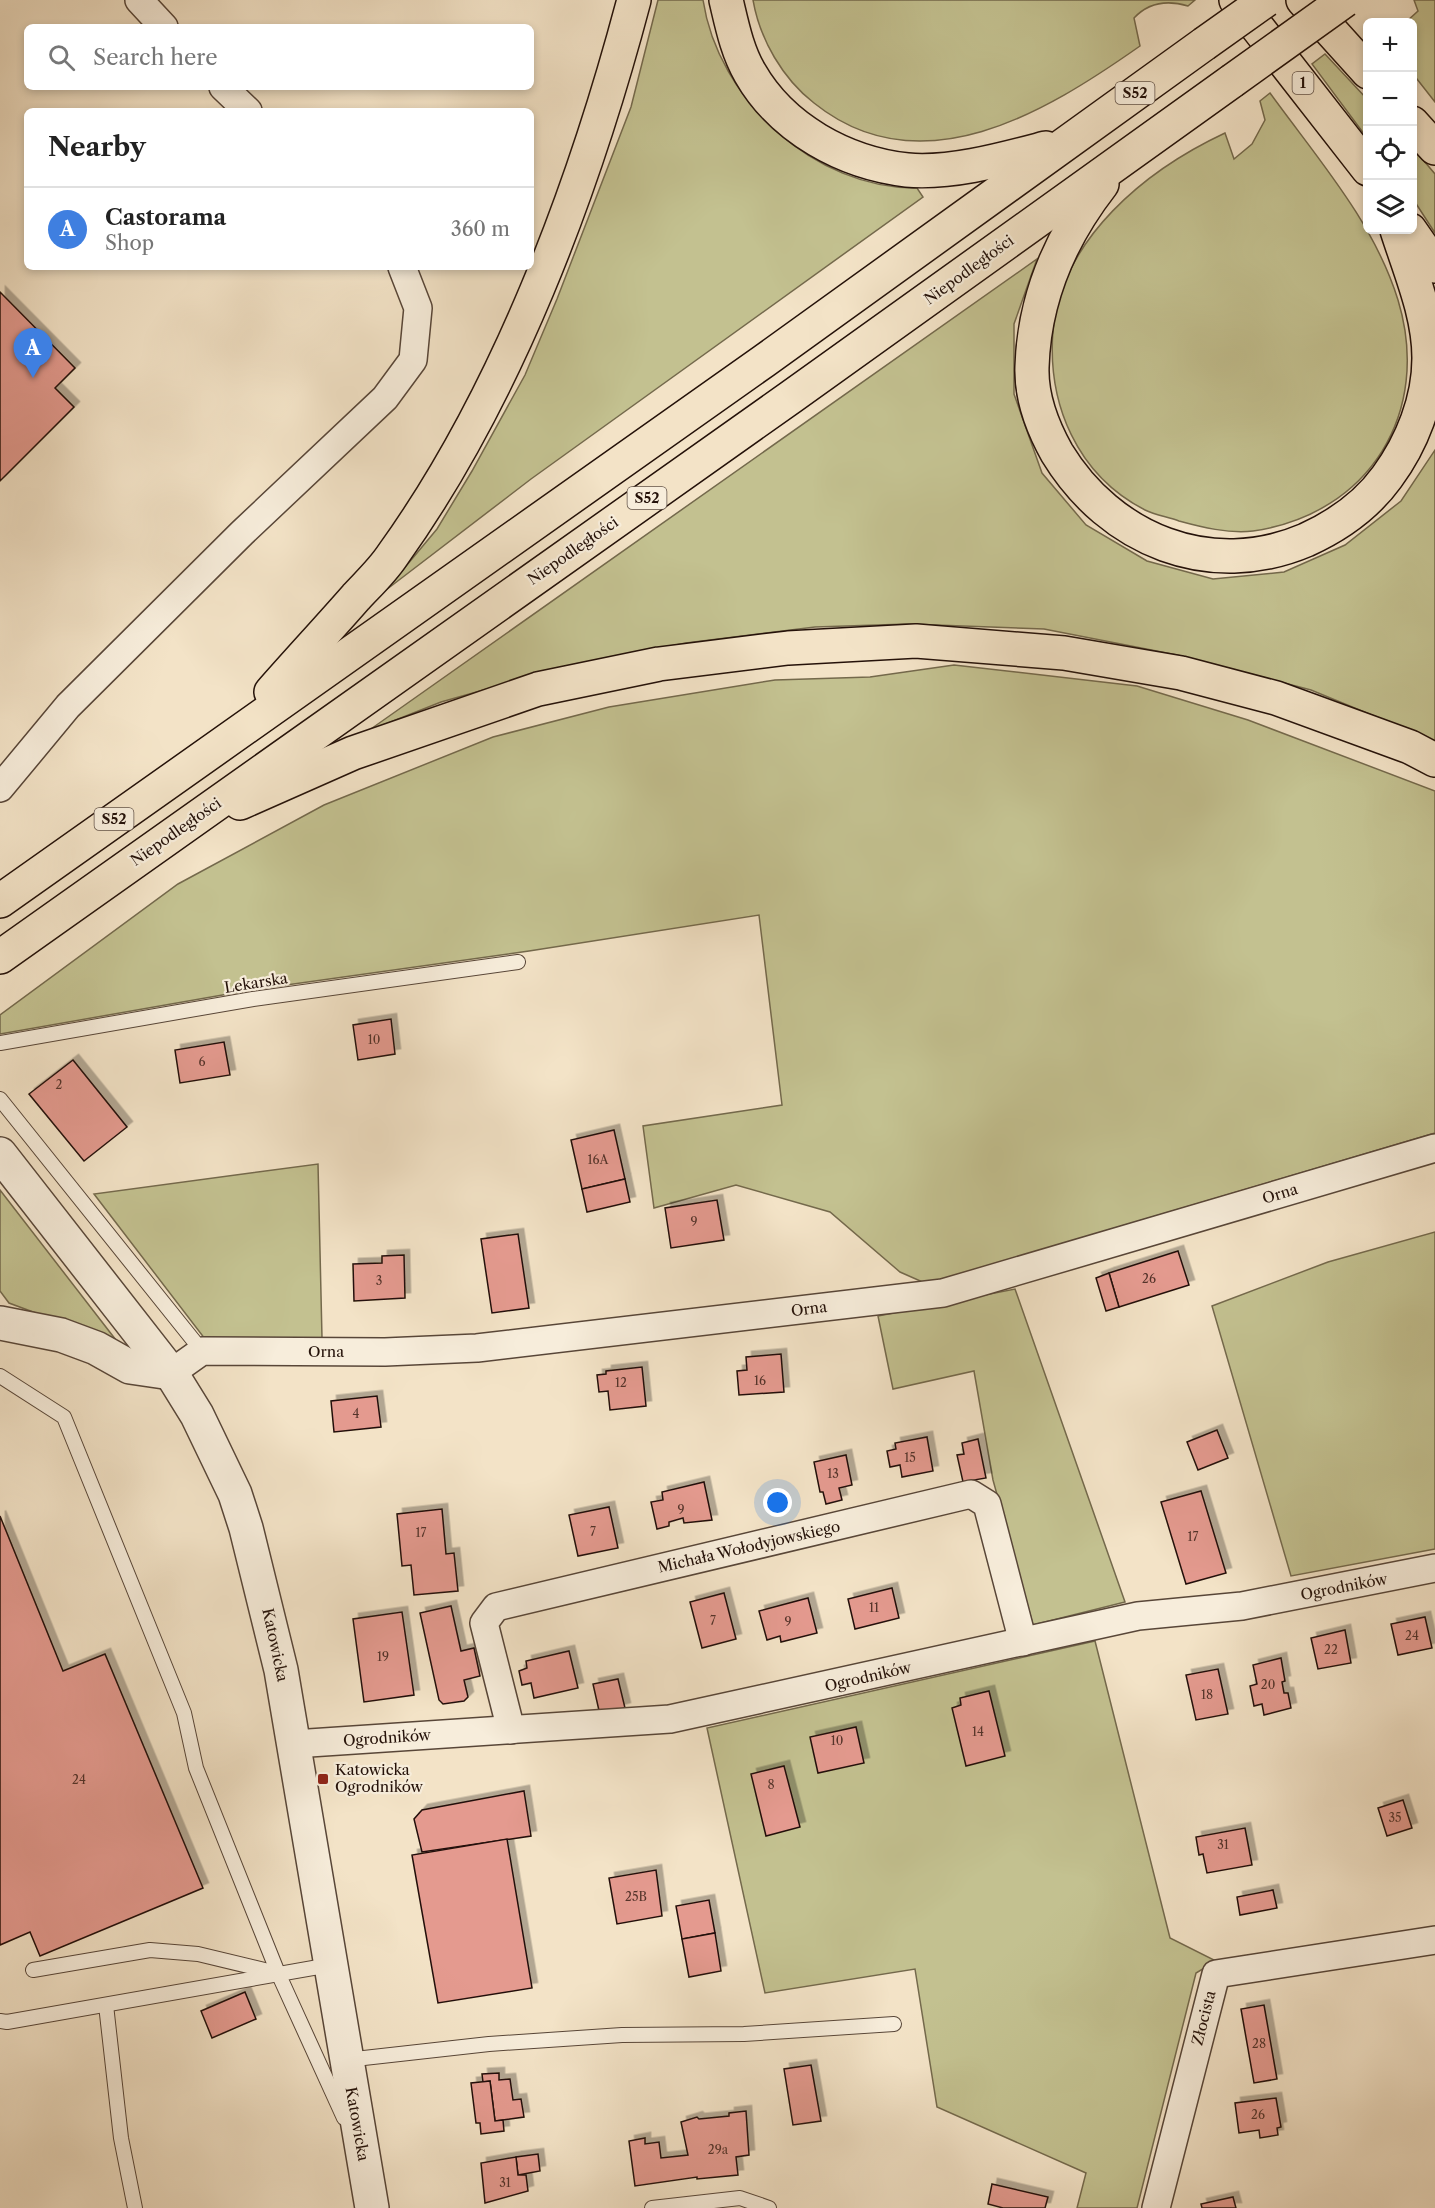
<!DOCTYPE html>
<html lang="en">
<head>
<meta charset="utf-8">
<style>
	:root { --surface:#fff; --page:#f2f2f2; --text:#222; --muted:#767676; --line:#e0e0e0; --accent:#8f2418 }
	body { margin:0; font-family:"Libre Caslon Text",serif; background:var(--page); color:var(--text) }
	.controls { position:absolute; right:18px; top:18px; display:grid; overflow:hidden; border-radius:9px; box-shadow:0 3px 9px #0003 }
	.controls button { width:54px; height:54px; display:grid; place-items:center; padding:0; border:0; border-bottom:2px solid var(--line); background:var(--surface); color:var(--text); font:30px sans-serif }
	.you { position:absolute; left:778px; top:1503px; width:21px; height:21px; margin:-15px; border:4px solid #fff; border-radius:50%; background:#1a73e8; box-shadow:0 0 0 9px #1a73e833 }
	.badge { display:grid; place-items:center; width:39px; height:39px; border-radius:50%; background:var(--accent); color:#fff; font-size:20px; font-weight:700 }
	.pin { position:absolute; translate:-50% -50px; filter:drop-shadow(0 2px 3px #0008) }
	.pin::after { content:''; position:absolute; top:32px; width:21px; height:18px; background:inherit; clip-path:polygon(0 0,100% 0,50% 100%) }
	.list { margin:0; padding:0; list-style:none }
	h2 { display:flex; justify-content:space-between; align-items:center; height:78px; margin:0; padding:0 24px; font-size:26px }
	h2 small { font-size:20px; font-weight:400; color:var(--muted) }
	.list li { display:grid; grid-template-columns:39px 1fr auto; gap:18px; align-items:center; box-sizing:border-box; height:84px; padding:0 24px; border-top:2px solid var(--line) }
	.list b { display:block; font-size:22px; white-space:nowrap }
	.list p { margin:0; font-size:20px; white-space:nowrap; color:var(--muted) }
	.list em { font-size:20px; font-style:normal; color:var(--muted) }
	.icon { flex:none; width:33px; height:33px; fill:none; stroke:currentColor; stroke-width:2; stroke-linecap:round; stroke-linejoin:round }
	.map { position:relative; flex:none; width:1435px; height:2208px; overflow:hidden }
	.search { position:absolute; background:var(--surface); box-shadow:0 3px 9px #0003; left:24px; top:24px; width:510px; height:66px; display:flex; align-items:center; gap:15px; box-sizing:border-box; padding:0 21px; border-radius:9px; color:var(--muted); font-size:22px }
	.panel { position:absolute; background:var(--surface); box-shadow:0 3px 9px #0003; left:24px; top:108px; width:510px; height:162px; border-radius:9px }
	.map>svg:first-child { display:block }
</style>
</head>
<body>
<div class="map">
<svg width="1435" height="2208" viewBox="0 0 1435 2208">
	<defs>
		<filter id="shadow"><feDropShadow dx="5.5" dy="-5.5" stdDeviation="0" flood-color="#0004"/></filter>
	</defs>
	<rect width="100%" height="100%" fill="#f3e3c7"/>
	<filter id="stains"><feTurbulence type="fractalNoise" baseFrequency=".00333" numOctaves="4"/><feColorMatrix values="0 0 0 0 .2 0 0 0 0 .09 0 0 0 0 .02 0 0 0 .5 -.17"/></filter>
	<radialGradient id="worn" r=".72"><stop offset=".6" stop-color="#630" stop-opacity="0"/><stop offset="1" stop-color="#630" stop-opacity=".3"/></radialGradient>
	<g fill="#c3c190" stroke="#74694c" stroke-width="1.5">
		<path d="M658 0H703C718 100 815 189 917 188L923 197 531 479 386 590 437 529 472 471 525 375 557 299 631 107Z"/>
		<path d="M753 0H1195L1188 6C1168 0 1149 2 1134 18L1140 46C1046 112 921 189 814 103 783 79 760 40 753 0Z"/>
		<polygon points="1414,0 1435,0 1435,102 1413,74 1412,22 1406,22 1418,11"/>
		<polygon points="1325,54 1367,99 1367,138 1312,64"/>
		<path d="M1270 93C1317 158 1374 222 1398 300 1432 412 1370 514 1253 531 1229 534 1201 527 1179 521 1168 517 1155 515 1145 510 1077 475 1047 404 1053 330 1062 238 1146 170 1225 133L1234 159 1252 144 1265 120 1260 101Z"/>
		<polygon points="1413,148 1435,174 1435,233 1413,199"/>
		<polygon points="1037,259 1014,324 1014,394 1042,473 1086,525 1147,561 1213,579 1284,572 1345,545 1401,501 1435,450 1435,741 1311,690 1177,655 1044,629 908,624 815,627 686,643 576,664 441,702 368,731"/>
		<polygon points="954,665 1137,686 1248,720 1435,791 1435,1133 927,1284 900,1272 830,1212 736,1185 654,1208 643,1126 782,1105 759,915 529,951 251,990 0,1034 0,1015 178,884 324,805 493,737 609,707 775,680 870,677"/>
		<polygon points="318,1164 322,1338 205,1339 94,1194"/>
		<polygon points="0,1190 119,1344 9,1303 0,1291"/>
		<polygon points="1435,1232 1435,1549 1291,1576 1212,1306 1328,1262"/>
		<polygon points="1015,1289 1125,1602 1033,1625 993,1480 974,1371 893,1389 878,1316"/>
		<polygon points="1095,1641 1170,1938 1216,1961 1196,1973 1137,2208 1077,2208 1086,2173 937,2107 915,1969 765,1993 707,1728"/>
	</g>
	<g fill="#e49a8f" stroke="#241109" stroke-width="1.5" filter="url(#shadow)">
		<polygon points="0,292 75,368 55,388 74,407 0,481"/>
		<polygon points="391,1019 395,1054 358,1060 353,1025"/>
		<polygon points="224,1042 230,1075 180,1083 175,1050"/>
		<polygon points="73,1060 127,1127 84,1161 29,1094"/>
		<polygon points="614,1130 625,1179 582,1189 571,1140"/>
		<polygon points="625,1179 630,1202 587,1212 582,1189"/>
		<polygon points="717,1200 724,1240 671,1248 665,1208"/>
		<polygon points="518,1234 529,1308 492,1313 481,1239"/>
		<polygon points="1178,1251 1189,1285 1119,1307 1109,1273"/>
		<polygon points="404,1255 405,1298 354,1301 353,1264 382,1263 382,1256"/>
		<polygon points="1109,1273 1119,1307 1106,1311 1096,1278"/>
		<polygon points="781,1354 784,1392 739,1395 737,1371 747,1370 746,1357"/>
		<polygon points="642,1367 646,1406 610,1410 608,1391 599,1392 597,1375 606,1374 606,1371"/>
		<polygon points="377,1396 381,1427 334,1432 331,1401"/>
		<polygon points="1217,1430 1228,1458 1198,1470 1187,1442"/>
		<polygon points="927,1437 933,1471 902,1477 900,1465 890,1467 887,1451 896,1449 895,1443"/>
		<polygon points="978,1439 986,1478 963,1482 957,1455 964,1454 962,1443"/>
		<polygon points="846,1455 852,1485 839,1488 842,1500 826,1504 823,1492 820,1492 814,1462"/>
		<polygon points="704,1482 712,1520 684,1523 683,1518 669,1522 669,1526 657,1529 651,1502 663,1500 662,1492"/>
		<polygon points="1201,1491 1226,1573 1186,1584 1161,1502"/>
		<polygon points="609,1507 618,1548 578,1556 569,1515"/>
		<polygon points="442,1509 446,1554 454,1553 458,1591 414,1595 411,1565 402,1566 397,1514"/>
		<polygon points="0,1516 63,1671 105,1654 203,1888 40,1956 30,1932 0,1945"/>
		<polygon points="892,1588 899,1618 855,1629 848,1599"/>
		<polygon points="724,1593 736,1639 702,1648 690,1602"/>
		<polygon points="808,1598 817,1633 781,1642 780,1636 767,1640 759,1611"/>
		<polygon points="451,1606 461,1651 474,1648 480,1676 464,1680 468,1697 464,1701 443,1704 439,1700 420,1613"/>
		<polygon points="402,1612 414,1695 364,1702 353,1619"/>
		<polygon points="1425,1617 1432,1648 1398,1655 1391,1624"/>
		<polygon points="1345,1630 1351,1663 1318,1669 1311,1638"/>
		<polygon points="569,1651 578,1688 534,1698 531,1683 522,1685 519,1671 527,1668 526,1661"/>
		<polygon points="1281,1658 1285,1681 1282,1682 1284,1693 1288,1693 1291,1708 1264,1715 1262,1704 1254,1706 1250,1686 1257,1684 1253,1665"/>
		<polygon points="1218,1669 1228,1714 1196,1720 1186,1675"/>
		<polygon points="618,1679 625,1708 600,1715 593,1684"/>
		<polygon points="989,1691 1005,1756 966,1766 952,1708 961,1705 960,1698"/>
		<polygon points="856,1727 864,1763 818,1773 810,1737"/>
		<polygon points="784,1766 800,1827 766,1836 751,1774"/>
		<polygon points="524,1791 531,1836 422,1852 414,1819 422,1810"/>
		<polygon points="1403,1800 1412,1828 1387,1836 1378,1808"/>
		<polygon points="1245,1828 1252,1865 1207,1873 1203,1854 1199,1855 1196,1837"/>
		<polygon points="507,1839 532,1988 438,2003 412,1855"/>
		<polygon points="656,1870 662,1916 617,1924 609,1878"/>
		<polygon points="1273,1890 1277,1908 1240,1915 1237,1897"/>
		<polygon points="709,1900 715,1933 682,1939 676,1906"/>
		<polygon points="715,1933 721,1971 689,1977 682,1939"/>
		<polygon points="245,1992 256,2019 212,2038 201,2011"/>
		<polygon points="1264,2005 1277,2079 1254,2083 1241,2009"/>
		<polygon points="811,2065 821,2121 793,2125 784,2069"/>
		<polygon points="499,2073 499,2080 510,2079 513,2100 521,2099 524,2117 495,2121 490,2081 483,2082 482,2074"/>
		<polygon points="490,2081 495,2121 503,2120 504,2131 481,2134 480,2123 476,2123 471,2083"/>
		<polygon points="1276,2098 1281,2127 1277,2128 1278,2135 1260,2138 1259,2130 1239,2133 1235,2103"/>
		<polygon points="746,2111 749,2155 736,2157 738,2175 697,2179 697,2177 635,2186 629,2141 645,2138 645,2144 659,2142 661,2158 688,2155 681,2122 697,2117 699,2119 729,2116 729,2113"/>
		<polygon points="538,2154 540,2171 518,2175 516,2157"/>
		<polygon points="516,2157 518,2175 526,2175 528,2191 485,2203 481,2163"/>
		<polygon points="992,2184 1048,2197 1045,2208 1003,2208 988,2204"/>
		<polygon points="1233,2197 1236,2208 1202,2208 1201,2204"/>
	</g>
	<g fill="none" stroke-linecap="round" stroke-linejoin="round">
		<g stroke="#584638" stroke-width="16">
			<g id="service">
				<polyline points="0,1043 253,999 518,962"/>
				<polyline points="0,1099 202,1351"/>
				<polyline points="0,1376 64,1417 184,1713 196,1768 278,1973 344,2118"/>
				<polyline points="33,1970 150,1950 198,1954 273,1972"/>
				<polyline points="106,2005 121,2138 135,2208"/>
				<polyline points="0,2021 7,2022 330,1965"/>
				<polyline points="346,2060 489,2044 622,2035 744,2034 894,2024"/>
				<polyline points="652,2208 740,2198 769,2208"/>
			</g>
		</g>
		<g stroke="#584638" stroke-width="30">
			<g id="minor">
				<polyline points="139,0 164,27"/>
				<polyline points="223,87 248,111"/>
				<polyline points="0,788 68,706 242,533 385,398 413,360 418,308 402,267"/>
				<polyline points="171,1373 202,1351 385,1352 477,1348 943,1293 1435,1148"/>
				<polyline points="511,1730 484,1623 496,1607 971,1494 987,1504 1023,1642"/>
				<polyline points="294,1744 670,1719 1138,1616 1242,1606 1435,1568"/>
				<polyline points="1156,2208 1216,1974 1435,1940"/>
			</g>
		</g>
		<g stroke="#584638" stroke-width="36">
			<g id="tertiary">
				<polyline points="0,1154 171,1373 197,1415 235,1494 246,1528 281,1670 372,2208"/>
				<polyline points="0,1323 61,1335 96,1348 130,1367 171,1373"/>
			</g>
		</g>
		<g stroke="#241109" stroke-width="36">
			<g id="primary">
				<polyline points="1236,0 1368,169"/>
				<polyline points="1303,0 1368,72"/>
				<polyline points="1412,123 1435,148"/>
				<polyline points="1410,230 1435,266"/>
			</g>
		</g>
		<g stroke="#241109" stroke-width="36">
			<g id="motorway">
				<path d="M726 0C732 25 737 51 750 73 782 129 845 163 907 170 951 174 1004 159 1046 148"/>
				<polyline points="1430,142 1435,147"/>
				<path d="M1102 184C1060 238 1034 298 1032 367 1031 396 1043 428 1057 453 1110 540 1210 581 1306 540 1339 525 1366 506 1387 477 1412 443 1429 400 1429 358 1429 314 1410 271 1397 230"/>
				<path d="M271 692C299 660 328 629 356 597 368 584 382 571 392 556 507 396 584 189 634 0"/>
				<polyline points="240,803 353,753 538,689 659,664 788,648 916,641 1064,653 1181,673 1276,698 1410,747 1435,760"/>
				<polyline points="0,901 764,361 1204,44"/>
				<polyline points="0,957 791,397 1232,81"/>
			</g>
		</g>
		<use href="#service" stroke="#f7eddb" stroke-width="14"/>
		<use href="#minor" stroke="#f7eddb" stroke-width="27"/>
		<use href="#tertiary" stroke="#f7eddb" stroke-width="33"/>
		<use href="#primary" stroke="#f3e3c7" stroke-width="33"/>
		<use href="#motorway" stroke="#f3e3c7" stroke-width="33"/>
		<g stroke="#241109" stroke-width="36" stroke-linecap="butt">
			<g id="motorway-bridge">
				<polyline points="1204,44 1266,0"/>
				<polyline points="1232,81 1345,0"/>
			</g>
		</g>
		<use href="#motorway-bridge" stroke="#f3e3c7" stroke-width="33"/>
	</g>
	<rect fill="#8f2418" stroke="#f7eddb" stroke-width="2" x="317" y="1773" width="12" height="12" rx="3"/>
	<g text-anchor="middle" stroke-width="4.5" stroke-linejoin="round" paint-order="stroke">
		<g font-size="12" fill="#54332a">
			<text x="374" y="1044">10</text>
			<text x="202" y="1066">6</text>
			<text x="59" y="1089">2</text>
			<text x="598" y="1164">16A</text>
			<text x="694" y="1226">9</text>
			<text x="1149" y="1283">26</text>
			<text x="379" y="1285">3</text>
			<text x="760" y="1385">16</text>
			<text x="621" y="1387">12</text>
			<text x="356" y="1418">4</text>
			<text x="910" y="1462">15</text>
			<text x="833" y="1478">13</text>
			<text x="681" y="1514">9</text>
			<text x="593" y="1536">7</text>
			<text x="421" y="1537">17</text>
			<text x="1193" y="1541">17</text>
			<text x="874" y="1612">11</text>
			<text x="713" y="1625">7</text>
			<text x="788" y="1626">9</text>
			<text x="1412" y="1640">24</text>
			<text x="1331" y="1654">22</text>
			<text x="383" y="1661">19</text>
			<text x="1268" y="1689">20</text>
			<text x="1207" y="1699">18</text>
			<text x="978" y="1736">14</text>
			<text x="837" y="1745">10</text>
			<text x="79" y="1784">24</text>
			<text x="771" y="1789">8</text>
			<text x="1395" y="1822">35</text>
			<text x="1223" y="1849">31</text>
			<text x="636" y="1901">25B</text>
			<text x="1259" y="2048">28</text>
			<text x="1258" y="2119">26</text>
			<text x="718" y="2154">29a</text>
			<text x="505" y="2187">31</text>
		</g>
		<g fill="#f7eddb" stroke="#635348" stroke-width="1.5">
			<rect x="1292.5" y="72" width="21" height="22" rx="4.5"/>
			<rect x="1115.5" y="82" width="39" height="22" rx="4.5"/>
			<rect x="627.5" y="487" width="39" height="22" rx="4.5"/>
			<rect x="94.5" y="808" width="39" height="22" rx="4.5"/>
		</g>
		<g font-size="14" font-weight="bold" fill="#241109">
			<text x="1303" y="88">1</text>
			<text x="1135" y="98">S52</text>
			<text x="647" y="503">S52</text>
			<text x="114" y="824">S52</text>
		</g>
		<g font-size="15" fill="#241109" stroke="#f7eddb">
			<text transform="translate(969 270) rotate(-36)" y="5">Niepodległości</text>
			<text transform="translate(573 551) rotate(-35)" y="5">Niepodległości</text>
			<text transform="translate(176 832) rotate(-35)" y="5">Niepodległości</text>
			<text transform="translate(256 983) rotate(-9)" y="5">Lekarska</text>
			<text transform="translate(1280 1194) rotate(-17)" y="5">Orna</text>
			<text transform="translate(809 1309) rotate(-7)" y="5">Orna</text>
			<text x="326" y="1357">Orna</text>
			<text transform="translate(749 1547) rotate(-13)" y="5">Michała Wołodyjowskiego</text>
			<text transform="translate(1344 1587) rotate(-11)" y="5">Ogrodników</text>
			<text transform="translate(275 1645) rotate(78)" y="5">Katowicka</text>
			<text transform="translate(868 1677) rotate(-13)" y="5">Ogrodników</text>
			<text transform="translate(387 1738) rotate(-4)" y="5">Ogrodników</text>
			<text transform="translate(1204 2018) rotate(-76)" y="5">Złocista</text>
			<text transform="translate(357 2124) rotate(80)" y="5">Katowicka</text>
		</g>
		<g font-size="15" fill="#241109" stroke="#f7eddb" text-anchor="start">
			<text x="335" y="1775">Katowicka<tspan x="335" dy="17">Ogrodników</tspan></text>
		</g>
	</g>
	<rect width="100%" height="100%" filter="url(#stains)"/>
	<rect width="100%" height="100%" fill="url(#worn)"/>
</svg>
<div class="controls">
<button>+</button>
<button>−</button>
<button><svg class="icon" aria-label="locate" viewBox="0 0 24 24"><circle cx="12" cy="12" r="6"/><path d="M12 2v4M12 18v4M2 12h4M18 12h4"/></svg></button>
<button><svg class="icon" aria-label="layers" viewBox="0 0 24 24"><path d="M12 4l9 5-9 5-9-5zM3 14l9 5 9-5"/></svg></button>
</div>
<div class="you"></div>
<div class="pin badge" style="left:33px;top:378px;background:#3f7fe0">A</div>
<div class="search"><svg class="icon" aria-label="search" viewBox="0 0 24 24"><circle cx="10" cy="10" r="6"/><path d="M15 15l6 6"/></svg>Search here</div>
<section class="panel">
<h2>Nearby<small></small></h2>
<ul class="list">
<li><span class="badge" style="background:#3f7fe0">A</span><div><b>Castorama</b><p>Shop</p></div><em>360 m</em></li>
</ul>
</section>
</div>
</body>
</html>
